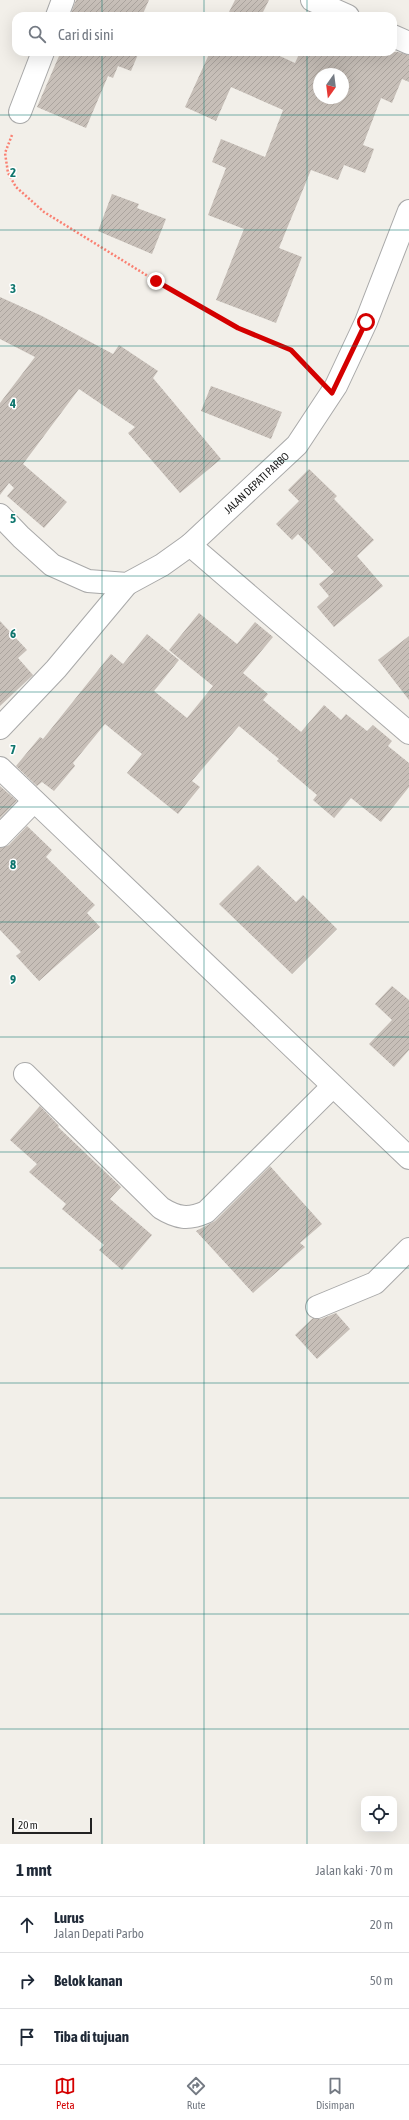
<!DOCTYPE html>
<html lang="id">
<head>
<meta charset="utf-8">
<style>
	:root { --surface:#fff; --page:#f2f2f3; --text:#1f2937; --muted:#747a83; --line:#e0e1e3; --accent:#d40000 }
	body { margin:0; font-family:"Asap Condensed",sans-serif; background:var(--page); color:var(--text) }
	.controls { position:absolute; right:12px; bottom:12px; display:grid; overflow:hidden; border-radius:8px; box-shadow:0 4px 16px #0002 }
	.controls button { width:36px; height:36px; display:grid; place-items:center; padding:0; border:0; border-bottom:1px solid var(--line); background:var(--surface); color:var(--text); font:20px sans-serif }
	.compass { position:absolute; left:313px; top:68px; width:36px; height:36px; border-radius:50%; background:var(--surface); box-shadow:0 4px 16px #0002; rotate:194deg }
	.scale { position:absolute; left:12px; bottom:10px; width:80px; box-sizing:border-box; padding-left:4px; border:2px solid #222; border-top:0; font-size:11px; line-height:14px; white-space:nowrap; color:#222; -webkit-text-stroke:3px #fff; paint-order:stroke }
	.stop { position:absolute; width:12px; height:12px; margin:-9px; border:3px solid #d40000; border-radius:50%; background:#fff }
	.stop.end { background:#d40000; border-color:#fff; box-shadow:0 1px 4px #0008 }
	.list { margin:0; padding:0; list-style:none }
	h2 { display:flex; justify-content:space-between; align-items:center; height:52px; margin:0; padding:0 16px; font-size:17px }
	h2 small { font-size:13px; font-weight:400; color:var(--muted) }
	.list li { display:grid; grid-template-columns:26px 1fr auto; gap:12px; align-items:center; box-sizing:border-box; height:56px; padding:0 16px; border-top:1px solid var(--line) }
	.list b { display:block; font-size:15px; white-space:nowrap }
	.list p { margin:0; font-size:13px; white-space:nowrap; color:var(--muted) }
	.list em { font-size:13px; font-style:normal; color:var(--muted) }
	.icon { flex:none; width:22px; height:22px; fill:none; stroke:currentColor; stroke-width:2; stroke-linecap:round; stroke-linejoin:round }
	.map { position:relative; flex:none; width:409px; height:1844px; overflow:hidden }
	.search { position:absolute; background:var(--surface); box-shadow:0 4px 16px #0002; left:12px; right:12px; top:12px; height:44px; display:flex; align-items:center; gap:10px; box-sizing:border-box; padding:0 14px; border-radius:12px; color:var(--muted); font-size:15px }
	.sheet { height:220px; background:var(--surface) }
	nav { display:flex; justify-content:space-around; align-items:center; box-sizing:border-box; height:56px; border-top:1px solid var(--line); background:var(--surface); font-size:11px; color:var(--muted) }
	nav a { display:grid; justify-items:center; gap:2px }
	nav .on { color:var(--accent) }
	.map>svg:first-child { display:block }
</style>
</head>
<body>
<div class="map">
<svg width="409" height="1844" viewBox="0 0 409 1844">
	<defs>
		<pattern id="building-hatch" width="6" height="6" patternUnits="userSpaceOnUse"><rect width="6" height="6" fill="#c7bfb8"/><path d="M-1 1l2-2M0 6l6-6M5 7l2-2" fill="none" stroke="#aba49e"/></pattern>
	</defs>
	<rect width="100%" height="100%" fill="#f2efe9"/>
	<g fill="url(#building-hatch)" fill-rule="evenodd">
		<polygon points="76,0 149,0 142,16 70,16"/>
		<polygon points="235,0 269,0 261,16 227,16"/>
		<polygon points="55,52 139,52 131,71 118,66 113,78 108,76 86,128 37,107 59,56"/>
		<path d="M210 52H271L295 63 300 52H398L409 55V82L402 79 392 103 381 98 363 145 374 149 365 173 344 165 338 180 311 170 279 248 302 257 276 323 216 300 244 229 208 215 226 168 212 162 221 139 265 157 283 110 231 87 216 121 185 107ZM319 74H343V98H319Z"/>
		<polygon points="112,194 139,204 137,208 166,219 152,254 98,231"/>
		<polygon points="0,297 42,316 113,354 119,345 158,371 153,378 221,459 180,493 128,433 135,427 79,389 23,464 67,502 44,528 7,496 14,488 9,483 0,495 0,403 35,357 0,339"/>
		<polygon points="211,386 282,412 271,439 201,411"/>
		<polygon points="309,469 337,496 334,499 374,540 357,556 383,586 334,627 317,607 329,596 319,584 334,572 298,534 292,540 276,524 299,501 288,490"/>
		<polygon points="199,613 237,644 255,622 273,637 243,673 268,694 263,700 301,732 324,705 341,720 346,714 367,731 373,725 392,741 388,746 409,763 409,787 381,822 351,798 334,818 313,800 317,795 277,761 279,759 239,726 192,781 200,787 178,814 127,773 142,754 105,724 73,763 75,766 54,791 42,782 37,786 16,766 40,737 43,739 111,654 123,664 147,634 179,660 154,691 187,718 213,686 169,650"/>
		<polygon points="0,621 27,650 18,658 33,675 0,706"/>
		<polygon points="409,636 409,700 378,660"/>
		<polygon points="0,786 17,801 0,818"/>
		<polygon points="27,826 52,850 46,857 95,905 87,913 100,927 39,981 16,956 21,952 0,930 0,848 9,845"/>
		<polygon points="258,865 296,902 303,895 337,929 292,974 219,904"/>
		<polygon points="392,986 409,1000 409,1050 394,1067 369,1044 392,1020 375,1004"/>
		<polygon points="40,1106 59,1126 58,1127 121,1187 110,1199 152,1235 122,1270 99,1250 104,1245 62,1209 66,1204 29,1172 37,1164 10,1140"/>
		<polygon points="270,1166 322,1224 300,1243 305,1247 253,1293 196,1231 215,1221"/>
		<polygon points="336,1313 350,1329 317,1359 295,1335 313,1318 321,1319"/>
	</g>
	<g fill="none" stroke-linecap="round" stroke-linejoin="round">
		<g stroke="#a9a9a9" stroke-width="24">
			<g id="minor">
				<polyline points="312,0 348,16"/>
				<polyline points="57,16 63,0"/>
				<polyline points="393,36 409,43"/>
				<polyline points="20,112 43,52"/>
				<polyline points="190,545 409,733"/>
				<polyline points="0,728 56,669 127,584"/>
				<polyline points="0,768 409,1158"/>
				<polyline points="0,836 34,801"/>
				<path d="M25 1074 161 1208C177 1218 188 1220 206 1212L332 1087"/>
				<polyline points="317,1307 375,1283 409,1249"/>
			</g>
		</g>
		<g stroke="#a9a9a9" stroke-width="24">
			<g id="tertiary">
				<path id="s1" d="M0 515 21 537 52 565 88 581 127 584 162 565 190 545 297 445 336 386 366 322 409 211"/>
			</g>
		</g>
		<polyline stroke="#fa8072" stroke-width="2.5" stroke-dasharray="2 2" stroke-linecap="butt" points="12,135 5,153 8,173 16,187 44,212 156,281 238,328 291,350 314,373"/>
		<use href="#minor" stroke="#fff" stroke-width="22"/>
		<use href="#tertiary" stroke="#fff" stroke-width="22"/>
	</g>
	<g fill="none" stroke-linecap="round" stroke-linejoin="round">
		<polyline stroke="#d40000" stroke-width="5" points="156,281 238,328 291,350 332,393 366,322"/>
	</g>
	<path fill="none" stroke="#0f766e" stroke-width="1" stroke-opacity="0.55" d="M102 0V16M204 0V16M307 0V16M102 52V1844M204 52V1844M307 52V1844M0 115H409M0 230H409M0 346H409M0 461H409M0 576H409M0 692H409M0 807H409M0 922H409M0 1037H409M0 1152H409M0 1268H409M0 1383H409M0 1498H409M0 1614H409M0 1729H409"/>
	<g text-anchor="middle" stroke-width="3" stroke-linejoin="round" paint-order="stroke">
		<g font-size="11" fill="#222" stroke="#fff">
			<text dy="4" stroke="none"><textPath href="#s1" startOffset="316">JALAN DEPATI PARBO</textPath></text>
		</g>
	</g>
	<g font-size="13" text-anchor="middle" font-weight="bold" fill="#0f766e" stroke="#fff" stroke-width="3" stroke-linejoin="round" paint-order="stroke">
		<text x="13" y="177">2</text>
		<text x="13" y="293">3</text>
		<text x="13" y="408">4</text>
		<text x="13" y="523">5</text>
		<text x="13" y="638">6</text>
		<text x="13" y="754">7</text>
		<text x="13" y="869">8</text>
		<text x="13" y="984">9</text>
	</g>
</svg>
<div class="controls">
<button><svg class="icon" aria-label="locate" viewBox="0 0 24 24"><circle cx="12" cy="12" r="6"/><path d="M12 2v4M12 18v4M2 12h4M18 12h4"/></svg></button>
</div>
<svg class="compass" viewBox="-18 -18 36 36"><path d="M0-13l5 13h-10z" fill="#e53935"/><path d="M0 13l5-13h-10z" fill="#747a83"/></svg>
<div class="scale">20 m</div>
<div class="stop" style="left:366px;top:322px"></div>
<div class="stop end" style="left:156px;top:281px"></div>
<div class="search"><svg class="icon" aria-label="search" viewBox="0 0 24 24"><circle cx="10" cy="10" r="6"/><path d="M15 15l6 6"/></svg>Cari di sini</div>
</div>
<section class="sheet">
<h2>1 mnt<small>Jalan kaki · 70 m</small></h2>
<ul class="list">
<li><svg class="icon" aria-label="ahead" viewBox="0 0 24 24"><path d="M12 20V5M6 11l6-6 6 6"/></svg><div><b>Lurus</b><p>Jalan Depati Parbo</p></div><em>20 m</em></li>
<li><svg class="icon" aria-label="right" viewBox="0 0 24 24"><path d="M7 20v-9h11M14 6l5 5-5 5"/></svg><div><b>Belok kanan</b></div><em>50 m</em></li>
<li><svg class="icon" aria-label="arrive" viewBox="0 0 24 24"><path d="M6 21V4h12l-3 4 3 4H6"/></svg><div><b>Tiba di tujuan</b></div></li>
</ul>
</section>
<nav>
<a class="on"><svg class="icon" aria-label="map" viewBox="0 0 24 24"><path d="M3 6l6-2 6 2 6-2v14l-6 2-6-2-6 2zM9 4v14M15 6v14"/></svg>Peta</a>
<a><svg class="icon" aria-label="directions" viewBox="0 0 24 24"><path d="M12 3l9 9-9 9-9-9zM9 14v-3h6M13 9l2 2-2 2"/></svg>Rute</a>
<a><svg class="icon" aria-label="saved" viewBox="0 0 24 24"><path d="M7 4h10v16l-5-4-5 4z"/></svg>Disimpan</a>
</nav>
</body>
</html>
